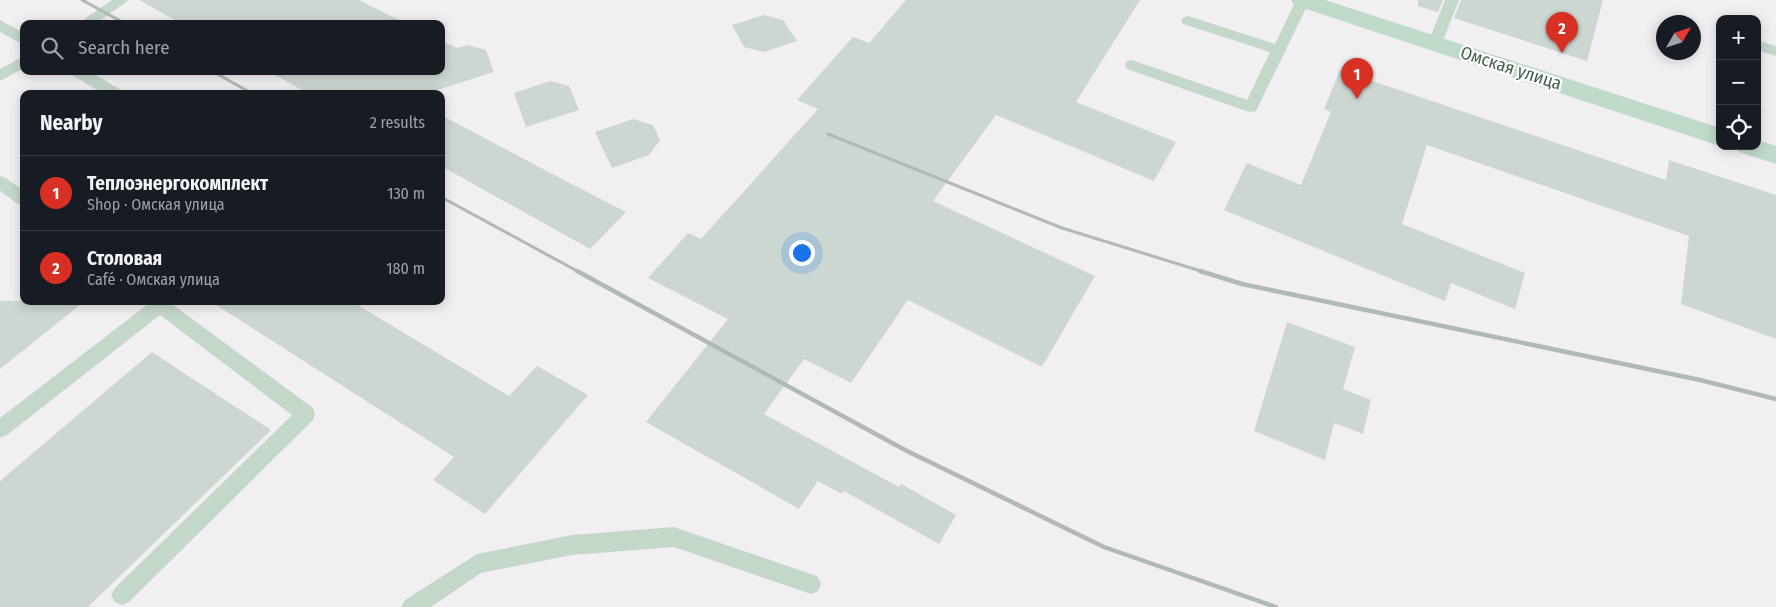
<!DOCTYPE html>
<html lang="en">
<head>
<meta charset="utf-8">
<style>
	:root { --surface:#171b24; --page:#242831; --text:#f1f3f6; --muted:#9ea1a6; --line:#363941; --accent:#d93025 }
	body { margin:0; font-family:"Fira Sans Condensed",sans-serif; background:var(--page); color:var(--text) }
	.controls { position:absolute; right:15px; top:15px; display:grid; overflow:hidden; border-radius:10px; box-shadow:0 2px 12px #0003 }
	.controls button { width:45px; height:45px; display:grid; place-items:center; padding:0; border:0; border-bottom:1px solid var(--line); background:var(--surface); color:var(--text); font:25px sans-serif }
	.compass { position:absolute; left:1656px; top:15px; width:45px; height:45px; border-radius:50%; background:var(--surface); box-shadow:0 2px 12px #0003; rotate:51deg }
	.you { position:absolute; left:801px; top:252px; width:18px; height:18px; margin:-12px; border:4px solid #fff; border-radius:50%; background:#1a73e8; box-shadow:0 0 0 8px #1a73e833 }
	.badge { display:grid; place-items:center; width:32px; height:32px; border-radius:50%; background:var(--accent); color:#fff; font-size:16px; font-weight:700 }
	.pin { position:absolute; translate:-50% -41px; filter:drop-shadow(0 1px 2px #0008) }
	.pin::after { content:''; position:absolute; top:26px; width:18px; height:15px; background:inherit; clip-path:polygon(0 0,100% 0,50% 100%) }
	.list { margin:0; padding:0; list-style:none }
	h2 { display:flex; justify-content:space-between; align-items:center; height:65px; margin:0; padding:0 20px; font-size:21px }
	h2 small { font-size:16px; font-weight:400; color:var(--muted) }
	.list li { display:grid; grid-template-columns:32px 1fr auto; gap:15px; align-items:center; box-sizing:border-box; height:75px; padding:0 20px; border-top:1px solid var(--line) }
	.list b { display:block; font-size:19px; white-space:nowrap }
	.list p { margin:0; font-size:16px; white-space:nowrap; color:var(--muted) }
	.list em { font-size:16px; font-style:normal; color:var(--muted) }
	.icon { flex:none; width:28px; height:28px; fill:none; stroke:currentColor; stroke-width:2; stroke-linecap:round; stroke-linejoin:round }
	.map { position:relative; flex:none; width:1776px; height:607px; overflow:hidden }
	.search { position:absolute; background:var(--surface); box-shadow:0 2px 12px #0003; left:20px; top:20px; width:425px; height:55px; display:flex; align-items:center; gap:12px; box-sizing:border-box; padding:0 18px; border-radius:10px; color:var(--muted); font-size:19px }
	.panel { position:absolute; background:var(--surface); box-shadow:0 2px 12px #0003; left:20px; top:90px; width:425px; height:215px; border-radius:10px }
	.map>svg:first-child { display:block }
</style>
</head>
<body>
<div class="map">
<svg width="1776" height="607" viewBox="0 0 1776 607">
	<rect width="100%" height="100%" fill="#f1eff2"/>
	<g fill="#cdd7d2">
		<polygon points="139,0 359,0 407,24 182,24"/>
		<polygon points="906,0 1140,0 1076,102 1176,142 1154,181 996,115 933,201 1095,276 1042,367 908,300 851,383 804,359 764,414 899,487 901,484 956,515 939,544 844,491 842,494 818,481 799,509 646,422 728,319 648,278 688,233 701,239 818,109 797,100 853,37 869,43"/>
		<polygon points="1418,0 1443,0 1438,12 1418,6"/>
		<polygon points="1461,0 1603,0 1587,61 1454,18"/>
		<polygon points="764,15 783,20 797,41 764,52 744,47 732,25"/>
		<polygon points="441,41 457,48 468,45 486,50 494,72 425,94 309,94 268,71 441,71"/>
		<polygon points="1340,70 1666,180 1669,160 1776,195 1776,339 1681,304 1689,236 1427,145 1402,224 1525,273 1515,309 1451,283 1445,301 1224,210 1247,163 1301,185 1331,112 1324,109"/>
		<polygon points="550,81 569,86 579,110 526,127 514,93"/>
		<polygon points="441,115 562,179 626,212 590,249 441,166"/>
		<polygon points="633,119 653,125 660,140 649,155 612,168 595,132"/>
		<polygon points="0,301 85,301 0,369"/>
		<polygon points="210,301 351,301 509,396 537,366 588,395 485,514 433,480 454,457"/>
		<polygon points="1287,322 1355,347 1343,389 1371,400 1363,434 1334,423 1325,460 1254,431"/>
		<polygon points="152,352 271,430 88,607 0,607 0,481"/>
	</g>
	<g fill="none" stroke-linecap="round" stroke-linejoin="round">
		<g fill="#c4d8ca" fill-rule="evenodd">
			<polygon points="112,0 129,0 95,24 77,24"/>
			<polygon points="1296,0 1310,0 1256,111 1251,112 1246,111 1127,69 1125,65 1127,61 1132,60 1247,100 1270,52 1183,24 1181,21 1183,18 1188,16 1275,44"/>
			<polygon points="1445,0 1459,0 1442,43 1440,46 1430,46 1428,43"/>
			<polygon points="0,20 24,33 24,45 0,32"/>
			<polygon points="1757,40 1776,46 1776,56 1757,50"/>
			<polygon points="24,56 24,68 0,81 0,69"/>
			<polygon points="70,71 89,71 121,90 123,94 104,94 72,75"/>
			<polygon points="0,176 6,178 24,191 24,206 18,204 0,191"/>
			<polygon points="152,301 168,301 313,408 315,414 313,420 129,602 122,605 115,602 111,595 115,588 292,415 160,315 7,435 0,438 0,418"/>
			<polygon points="674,527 811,574 818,577 821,584 818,591 811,594 674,547 572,555 481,573 431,607 401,607 405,600 477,554 572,535"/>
		</g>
		<g fill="#bfdac9" fill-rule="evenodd">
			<polygon points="1291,0 1325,0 1720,128 1720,146 1294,5"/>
			<polygon points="1757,140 1776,146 1776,164 1739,152 1736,146 1757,146"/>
		</g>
		<g stroke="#b0bab5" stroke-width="3">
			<polyline points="82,0 126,24"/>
			<polyline points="212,71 253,94"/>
			<polyline points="828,134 1062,228 1204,272"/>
			<polyline points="441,197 579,272"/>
		</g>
		<g stroke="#b0bab5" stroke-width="4.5">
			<polyline points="577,271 905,450 1104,547 1276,607"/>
			<polyline points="1200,271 1242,284 1700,380 1776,399"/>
		</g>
	</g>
	<g text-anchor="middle" stroke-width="4.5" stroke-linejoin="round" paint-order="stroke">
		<g font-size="18" fill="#455f4d" stroke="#fff">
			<text transform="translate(1511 68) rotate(18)" y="6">Омская улица</text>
		</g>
	</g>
</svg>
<div class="controls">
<button>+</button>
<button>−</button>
<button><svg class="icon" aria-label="locate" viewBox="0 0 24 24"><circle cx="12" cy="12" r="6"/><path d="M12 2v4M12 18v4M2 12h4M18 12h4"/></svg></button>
</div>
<svg class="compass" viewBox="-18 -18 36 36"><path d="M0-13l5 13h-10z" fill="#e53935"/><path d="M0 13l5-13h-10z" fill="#9ea1a6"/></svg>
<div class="you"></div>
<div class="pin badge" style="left:1357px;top:99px">1</div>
<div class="pin badge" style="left:1562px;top:53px">2</div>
<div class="search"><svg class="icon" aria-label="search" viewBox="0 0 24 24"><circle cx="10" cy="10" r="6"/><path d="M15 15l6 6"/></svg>Search here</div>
<section class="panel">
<h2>Nearby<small>2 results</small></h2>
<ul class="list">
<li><span class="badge">1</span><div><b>Теплоэнергокомплект</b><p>Shop · Омская улица</p></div><em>130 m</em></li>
<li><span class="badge">2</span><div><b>Столовая</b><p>Café · Омская улица</p></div><em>180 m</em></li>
</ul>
</section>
</div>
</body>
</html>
